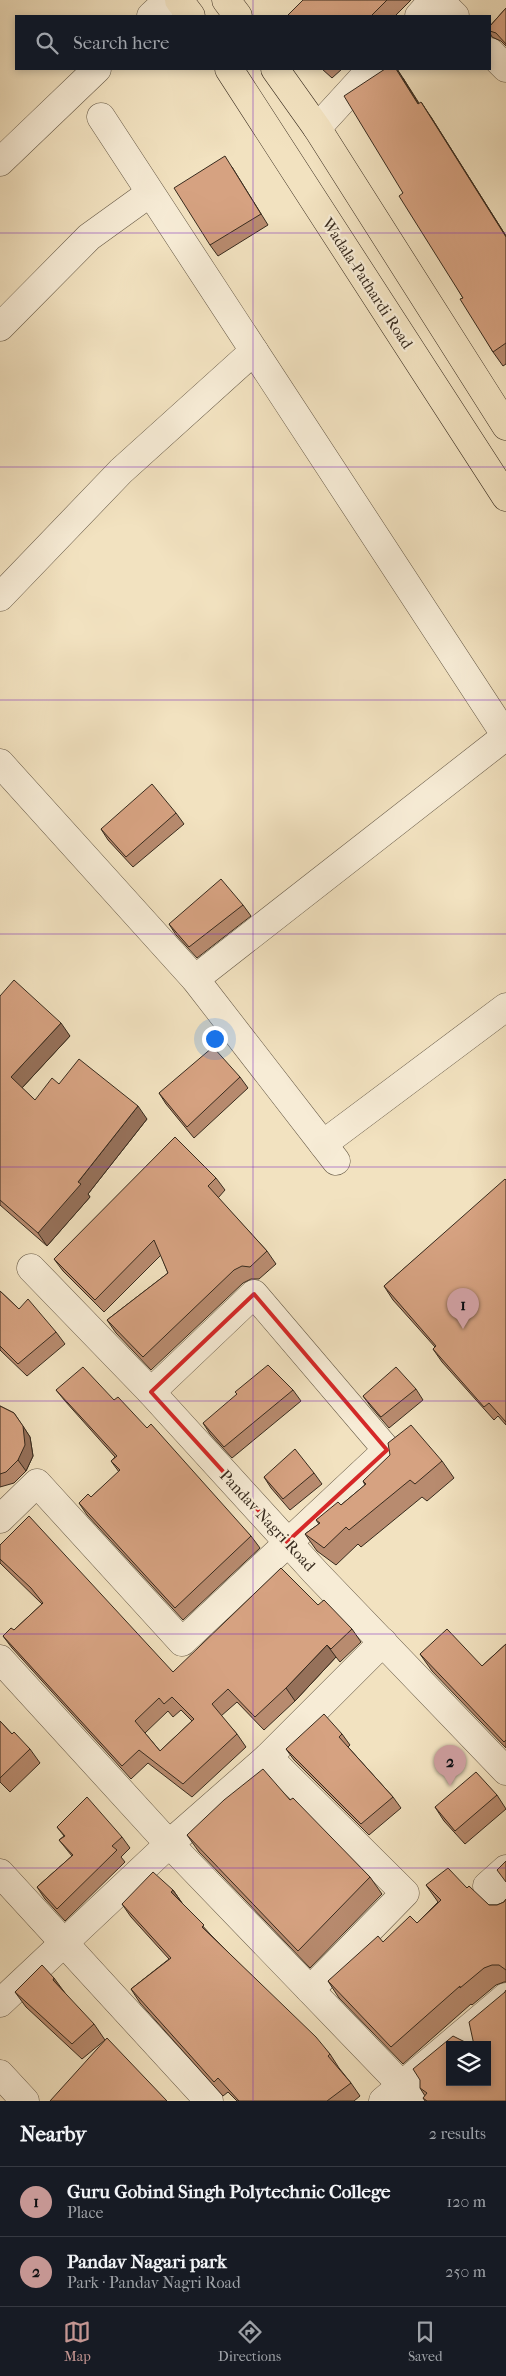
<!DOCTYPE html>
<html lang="en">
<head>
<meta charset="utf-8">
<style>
	:root { --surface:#171b24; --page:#20242c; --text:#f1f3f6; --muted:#9ea1a6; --line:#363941; --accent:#c59692 }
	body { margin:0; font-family:"IM FELL French Canon",serif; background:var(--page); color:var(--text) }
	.controls { position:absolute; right:15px; bottom:15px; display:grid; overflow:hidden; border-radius:0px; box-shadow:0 2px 8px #0003 }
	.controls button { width:45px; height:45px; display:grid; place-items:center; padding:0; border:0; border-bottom:1px solid var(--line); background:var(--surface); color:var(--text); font:25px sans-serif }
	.you { position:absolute; left:214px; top:1038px; width:18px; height:18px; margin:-12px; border:4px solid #fff; border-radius:50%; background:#1a73e8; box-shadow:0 0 0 8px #1a73e833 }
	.badge { display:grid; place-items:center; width:32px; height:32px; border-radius:50%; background:var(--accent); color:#111; font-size:16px; font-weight:700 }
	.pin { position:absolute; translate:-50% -41px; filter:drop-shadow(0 1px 2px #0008) }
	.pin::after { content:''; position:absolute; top:26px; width:18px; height:15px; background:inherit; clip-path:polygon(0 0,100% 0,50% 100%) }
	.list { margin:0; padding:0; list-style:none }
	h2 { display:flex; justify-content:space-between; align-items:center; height:65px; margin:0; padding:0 20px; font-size:21px }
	h2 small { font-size:16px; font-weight:400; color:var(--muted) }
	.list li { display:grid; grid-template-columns:32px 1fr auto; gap:15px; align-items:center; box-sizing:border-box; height:70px; padding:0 20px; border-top:1px solid var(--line) }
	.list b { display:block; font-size:19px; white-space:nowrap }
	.list p { margin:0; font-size:16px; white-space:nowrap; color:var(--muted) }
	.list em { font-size:16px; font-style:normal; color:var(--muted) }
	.icon { flex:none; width:28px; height:28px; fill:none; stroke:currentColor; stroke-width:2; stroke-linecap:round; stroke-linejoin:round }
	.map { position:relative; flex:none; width:506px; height:2101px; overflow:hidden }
	.search { position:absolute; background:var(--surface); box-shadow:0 2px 8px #0003; left:15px; right:15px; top:15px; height:55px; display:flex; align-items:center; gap:12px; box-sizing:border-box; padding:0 18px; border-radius:0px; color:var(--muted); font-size:19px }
	.sheet { height:205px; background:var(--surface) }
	nav { display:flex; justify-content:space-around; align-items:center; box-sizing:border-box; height:70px; border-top:1px solid var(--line); background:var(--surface); font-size:14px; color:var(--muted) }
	nav a { display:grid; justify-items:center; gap:2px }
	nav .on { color:var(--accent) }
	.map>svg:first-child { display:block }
</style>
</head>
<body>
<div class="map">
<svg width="506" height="2101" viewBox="0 0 506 2101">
	<rect width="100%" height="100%" fill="#f2e2c0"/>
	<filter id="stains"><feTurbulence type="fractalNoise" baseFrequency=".004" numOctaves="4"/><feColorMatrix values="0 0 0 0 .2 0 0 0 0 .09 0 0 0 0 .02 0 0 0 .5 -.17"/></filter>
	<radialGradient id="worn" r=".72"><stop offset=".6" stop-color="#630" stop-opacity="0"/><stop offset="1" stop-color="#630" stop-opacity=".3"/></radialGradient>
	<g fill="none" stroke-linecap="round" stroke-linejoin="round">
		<g stroke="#665946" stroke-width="29">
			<g id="minor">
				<polyline points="439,0 455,16"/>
				<polyline points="151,16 168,0"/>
				<polyline points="419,16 433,0"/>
				<polyline points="490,52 506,68"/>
				<polyline points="101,117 506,736"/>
				<polyline points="317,128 371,69"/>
				<polyline points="0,162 97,69"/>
				<polyline points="0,327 89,237 150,193"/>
				<polyline points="0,597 121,471 254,351"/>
				<polyline points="0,763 195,979 336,1161"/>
				<polyline points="195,979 506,736"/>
				<polyline points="323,1144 506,1007"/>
				<polyline points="31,1268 151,1392 315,1572 506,1771"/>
				<polyline points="0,1519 37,1483 182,1642 387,1450 254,1294 151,1392"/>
				<polyline points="0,1659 158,1832 417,2101"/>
				<polyline points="268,1757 405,1893 310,1990"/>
				<polyline points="506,1869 487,1886 506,1907"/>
				<polyline points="0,1873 209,2101"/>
				<polyline points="0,2003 169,1844 268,1757 383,1642"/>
				<polyline points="0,2074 25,2101"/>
				<polyline points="383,2101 506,1997"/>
			</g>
		</g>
		<g stroke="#382b1e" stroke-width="29">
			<g id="major">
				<polyline points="179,0 191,16"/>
				<polyline points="226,0 238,16"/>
				<polyline points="229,69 506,497"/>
				<polyline points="275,69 317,128 506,426"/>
			</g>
		</g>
		<use href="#minor" stroke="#f7ecd6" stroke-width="28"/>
		<use href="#major" stroke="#f2e2c0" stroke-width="28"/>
	</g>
	<g fill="#b88b6f" stroke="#382b1e" fill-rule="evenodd">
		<polygon points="303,0 411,0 395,16 287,16"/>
		<polygon points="506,8 506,46 501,41 492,37 490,33 490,26"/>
		<polygon points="322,69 342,69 332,78"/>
		<polygon points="403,78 419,103 431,117 506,236 506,364 503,366 493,352 463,298 403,193"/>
		<polygon points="232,167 268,225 218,256 210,245"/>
		<polygon points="176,813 184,824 133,867 108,840 101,829"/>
		<polygon points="243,905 251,916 197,958 176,935 169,924"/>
		<polygon points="0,996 70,1036 22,1088 35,1100 59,1084 147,1119 88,1194 90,1197 47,1246 0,1205"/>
		<polygon points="240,1077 248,1088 194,1138 166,1104 159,1093"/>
		<polygon points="216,1178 225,1190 218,1198 267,1251 276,1264 259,1279 251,1279 243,1283 151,1370 116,1333 107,1320 168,1273 161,1255 104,1312 63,1271 54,1259"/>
		<polygon points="506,1180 506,1425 498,1416 494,1420 442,1362 433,1349 435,1347 393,1300 384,1286"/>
		<polygon points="0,1291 19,1309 56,1332 65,1344 27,1376 0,1350"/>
		<polygon points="416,1389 423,1400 389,1428 371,1407 363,1396"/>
		<polygon points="56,1390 114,1400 251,1536 260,1548 183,1620 87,1515 79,1503 91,1497 119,1472 111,1461 115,1457 65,1401"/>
		<polygon points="293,1390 301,1401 232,1458 210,1434 203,1423"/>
		<polygon points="0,1406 14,1413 30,1437 33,1456 26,1471 14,1483 0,1487"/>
		<polygon points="442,1461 454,1478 427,1501 422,1497 361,1547 358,1544 336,1565 317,1551 305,1534 319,1524 316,1520 341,1505 365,1485 363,1481"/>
		<polygon points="314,1473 322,1484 290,1510 271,1488 264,1477"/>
		<path d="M0 1545 173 1672 318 1605 352 1629 361 1642 340 1662 336 1657 295 1701 264 1730 237 1702 221 1716 237 1734 246 1747 192 1797 148 1763 131 1779 12 1648 3 1636 14 1630 42 1604 2 1565 0 1563ZM181 1710 192 1721 160 1751 145 1733 168 1711 173 1717Z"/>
		<polygon points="506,1644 506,1748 432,1671 420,1654 482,1666"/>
		<polygon points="0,1721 12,1734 30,1749 40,1763 10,1792 0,1782"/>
		<polygon points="342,1734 350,1745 348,1747 393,1797 401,1808 369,1835 294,1760 286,1749"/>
		<polygon points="497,1795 506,1809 465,1844 444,1821 435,1807"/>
		<polygon points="290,1800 370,1877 382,1894 310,1968 199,1852 187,1835"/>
		<polygon points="57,1827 122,1837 130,1848 121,1857 125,1862 65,1921 45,1899 37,1887 72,1856 59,1840 64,1836"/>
		<polygon points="426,1885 467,1888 489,1905 497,1905 504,1902 506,1899 506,1982 504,1982 496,1985 472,2005 471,2004 403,2064 339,1998 328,1981 383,1942 417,1923 438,1902"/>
		<polygon points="173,1890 182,1903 210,1934 330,2054 339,2068 351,2083 360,2096 354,2101 237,2101 228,2092 223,2096 140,2003 131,1989 169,1959 131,1917 122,1904"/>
		<polygon points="15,1992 94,2024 105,2040 82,2059 26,2007"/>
		<polygon points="505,1992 506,2101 425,2101 423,2098 425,2096 420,2088 487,2082"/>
	</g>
	<g fill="#96715a" stroke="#382b1e">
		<polygon points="397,69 403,78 428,119 418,104"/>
		<polygon points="421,102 431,117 506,236 506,237"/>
		<polygon points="61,1023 70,1036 20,1090 11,1077"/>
		<polygon points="138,1106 147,1119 88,1194 90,1197 47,1246 38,1233"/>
		<polygon points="23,1426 30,1437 33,1456 26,1471 18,1460"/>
		<polygon points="327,1645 336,1657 295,1701 286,1688"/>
		<polygon points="173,1890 182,1903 171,1892"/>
		<polygon points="54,1978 65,1993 53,1980"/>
	</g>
	<g fill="#d6a281" stroke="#382b1e" fill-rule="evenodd">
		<polygon points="303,0 387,0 371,16 287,16"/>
		<polygon points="506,8 506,44 496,33 490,31 490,26"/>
		<polygon points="385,69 396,69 418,104 421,102 506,237 506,343 493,352 460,299 463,298 399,196 403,193 344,96"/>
		<polygon points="225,156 261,214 210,245 174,188"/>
		<polygon points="152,784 176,813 126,857 101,829"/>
		<polygon points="221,879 243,905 189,947 169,924"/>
		<polygon points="14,980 61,1023 11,1077 35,1100 52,1078 59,1084 79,1059 138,1106 78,1182 81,1184 38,1233 0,1200 0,996"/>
		<polygon points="213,1047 240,1077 187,1127 159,1093"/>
		<polygon points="175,1137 216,1178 208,1186 267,1251 250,1267 242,1266 234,1270 143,1357 107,1320 168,1273 154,1240 95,1300 54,1259"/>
		<polygon points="505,1179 506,1180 506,1422 489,1403 484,1407 433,1349 436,1346 384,1286"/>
		<polygon points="0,1291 19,1309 28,1299 56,1332 18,1364 0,1346"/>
		<polygon points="268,1365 293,1390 224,1447 203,1423 237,1394 235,1392"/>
		<polygon points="83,1367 114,1400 118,1397 147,1428 151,1424 251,1536 175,1608 79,1503 88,1494 91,1497 120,1470 111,1461 117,1456 56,1390"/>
		<polygon points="396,1367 416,1389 381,1417 363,1396"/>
		<polygon points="0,1406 14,1413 23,1426 25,1445 18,1460 6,1472 0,1474"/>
		<polygon points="411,1425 442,1461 415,1484 410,1480 349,1530 346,1527 324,1548 305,1534 320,1523 316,1520 338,1502 341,1505 366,1484 363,1481 390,1455 388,1443"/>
		<polygon points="295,1449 314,1473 283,1499 264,1477"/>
		<path d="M29 1516 173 1672 281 1568 318 1605 324 1600 352 1629 331 1649 327 1645 286 1688 255 1717 228 1689 212 1704 237 1734 183 1784 139 1750 122 1766 3 1636 11 1628 14 1630 43 1603 31 1588 0 1559V1545ZM172 1697 194 1719 160 1751 135 1721 159 1698 164 1704Z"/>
		<polygon points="447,1629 482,1666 506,1644 506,1740 504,1742 420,1654"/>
		<polygon points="324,1714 342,1734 339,1737 393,1797 361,1824 286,1749"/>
		<polygon points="0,1721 12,1734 14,1732 30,1749 0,1778"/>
		<polygon points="263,1769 290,1800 293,1798 370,1877 298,1951 187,1835 224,1800"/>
		<polygon points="476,1772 497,1795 455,1831 435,1807"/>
		<polygon points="87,1797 122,1837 112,1846 117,1850 57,1909 37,1887 73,1855 59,1840 65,1836 57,1827"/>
		<polygon points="506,1861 506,1882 497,1870"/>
		<polygon points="448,1868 467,1888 469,1886 489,1905 497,1905 504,1902 506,1899 506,1970 499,1965 492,1965 484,1968 460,1988 460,1986 391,2047 328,1981 378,1936 383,1942 410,1916 417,1923 441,1900 426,1885"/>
		<polygon points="153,1872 173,1890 171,1892 204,1925 202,1927 316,2037 330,2054 328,2056 351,2083 327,2101 239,2101 218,2078 214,2082 131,1989 171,1958 122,1904"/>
		<polygon points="42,1965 54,1978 53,1980 94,2024 72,2044 15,1992"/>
		<polygon points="506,1990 506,2101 427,2101 423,2098 427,2093 420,2088 420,2080 413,2069 453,2036 471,2045 450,2045 450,2082 487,2082 487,2045 474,2045 469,2022 505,1992"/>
		<polygon points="107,2038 167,2101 50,2101"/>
	</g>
	<path fill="none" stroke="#d62828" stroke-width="4" stroke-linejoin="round" d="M254 1294 387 1450 287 1542 151 1392Z"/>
	<path fill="none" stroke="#7b2cbf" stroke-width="1" stroke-opacity="0.55" d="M253 0V16M253 69V2101M0 233H506M0 467H506M0 700H506M0 934H506M0 1167H506M0 1401H506M0 1634H506M0 1868H506"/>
	<g text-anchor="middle" stroke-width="4.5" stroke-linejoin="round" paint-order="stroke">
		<g font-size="16" fill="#382b1e" stroke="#f7ecd6">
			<text transform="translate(368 283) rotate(57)" y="6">Wadala-Pathardi Road</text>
			<text transform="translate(268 1520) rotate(47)" y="6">Pandav Nagri Road</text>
		</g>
	</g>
	<rect width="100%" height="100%" filter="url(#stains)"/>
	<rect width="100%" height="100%" fill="url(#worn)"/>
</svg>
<div class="controls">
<button><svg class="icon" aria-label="layers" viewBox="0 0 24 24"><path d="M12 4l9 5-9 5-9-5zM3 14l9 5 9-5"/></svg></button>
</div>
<div class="you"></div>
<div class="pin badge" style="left:463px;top:1329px">1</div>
<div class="pin badge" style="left:450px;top:1786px">2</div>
<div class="search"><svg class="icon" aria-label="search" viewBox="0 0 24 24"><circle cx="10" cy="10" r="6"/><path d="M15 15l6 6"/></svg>Search here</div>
</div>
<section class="sheet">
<h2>Nearby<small>2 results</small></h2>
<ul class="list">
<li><span class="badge">1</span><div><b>Guru Gobind Singh Polytechnic College</b><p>Place</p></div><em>120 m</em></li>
<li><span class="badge">2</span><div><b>Pandav Nagari park</b><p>Park · Pandav Nagri Road</p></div><em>250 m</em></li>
</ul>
</section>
<nav>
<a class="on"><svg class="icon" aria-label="map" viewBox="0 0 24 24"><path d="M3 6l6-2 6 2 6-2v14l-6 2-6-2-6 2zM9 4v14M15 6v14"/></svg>Map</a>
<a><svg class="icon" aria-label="directions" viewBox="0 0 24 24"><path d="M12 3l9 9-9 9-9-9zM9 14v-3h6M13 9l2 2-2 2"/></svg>Directions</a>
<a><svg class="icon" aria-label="saved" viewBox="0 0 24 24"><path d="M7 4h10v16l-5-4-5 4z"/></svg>Saved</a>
</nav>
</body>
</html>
